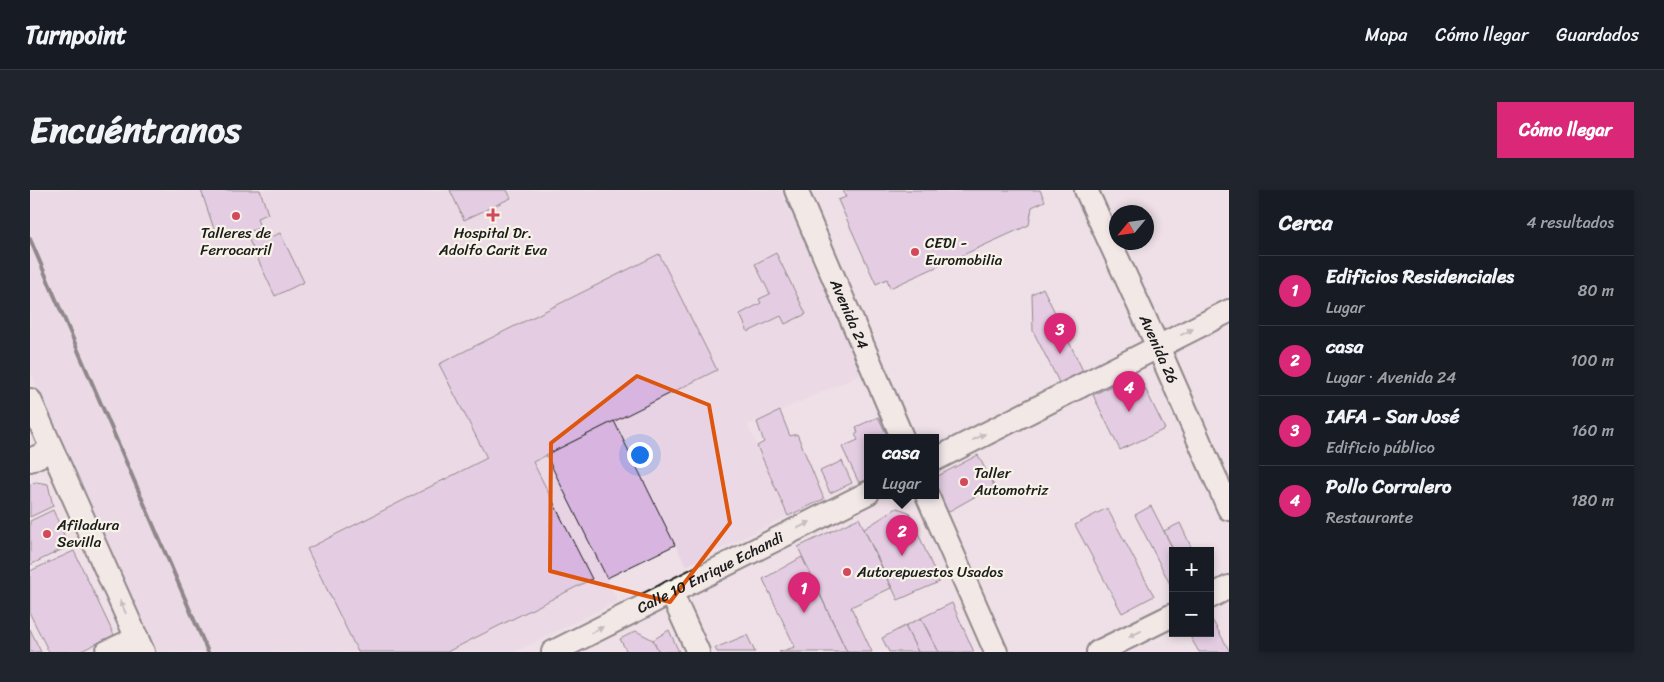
<!DOCTYPE html>
<html lang="es">
<head>
<meta charset="utf-8">
<style>
	:root { --surface:#171b24; --page:#20242c; --text:#f1f3f6; --muted:#9ea1a6; --line:#363941; --accent:#db2777 }
	body { margin:0; font-family:Sriracha,sans-serif; background:var(--page); color:var(--text) }
	.controls { position:absolute; right:15px; bottom:15px; display:grid; overflow:hidden; border-radius:0px; box-shadow:0 2px 8px #0003 }
	.controls button { width:45px; height:45px; display:grid; place-items:center; padding:0; border:0; border-bottom:1px solid var(--line); background:var(--surface); color:var(--text); font:25px sans-serif }
	.compass { position:absolute; left:1079px; top:15px; width:45px; height:45px; border-radius:50%; background:var(--surface); box-shadow:0 2px 8px #0003; rotate:241deg }
	.you { position:absolute; left:609px; top:264px; width:18px; height:18px; margin:-12px; border:4px solid #fff; border-radius:50%; background:#1a73e8; box-shadow:0 0 0 8px #1a73e833 }
	.badge { display:grid; place-items:center; width:32px; height:32px; border-radius:50%; background:var(--accent); color:#fff; font-size:16px; font-weight:700 }
	.pin { position:absolute; translate:-50% -41px; filter:drop-shadow(0 1px 2px #0008) }
	.pin::after { content:''; position:absolute; top:26px; width:18px; height:15px; background:inherit; clip-path:polygon(0 0,100% 0,50% 100%) }
	.popup { position:absolute; left:834px; top:244px; width:75px; height:65px; box-sizing:border-box; display:grid; place-content:center; border-radius:0px; background:var(--surface); filter:drop-shadow(0 1px 4px #0005); font-size:16px; white-space:nowrap; color:var(--muted) }
	.popup b { font-size:19px; color:var(--text) }
	.popup::after { content:''; position:absolute; left:50%; top:100%; margin-left:-10px; border:10px solid transparent; border-top-color:var(--surface) }
	.list { margin:0; padding:0; list-style:none }
	h2 { display:flex; justify-content:space-between; align-items:center; height:65px; margin:0; padding:0 20px; font-size:21px }
	h2 small { font-size:16px; font-weight:400; color:var(--muted) }
	.list li { display:grid; grid-template-columns:32px 1fr auto; gap:15px; align-items:center; box-sizing:border-box; height:70px; padding:0 20px; border-top:1px solid var(--line) }
	.list b { display:block; font-size:19px; white-space:nowrap }
	.list p { margin:0; font-size:16px; white-space:nowrap; color:var(--muted) }
	.list em { font-size:16px; font-style:normal; color:var(--muted) }
	.map { position:relative; flex:none; width:1199px; height:462px; overflow:hidden; border-radius:0px }
	header { display:flex; align-items:center; gap:30px; box-sizing:border-box; height:70px; padding:0 25px; background:var(--surface); border-bottom:1px solid var(--line) }
	header strong { font-size:24px }
	nav { display:flex; gap:28px; margin-inline-start:auto; font-size:18px }
	.intro { display:flex; align-items:center; justify-content:space-between; box-sizing:border-box; height:120px; padding:0 30px }
	h1 { margin:0; font-size:35px }
	.button { padding:12px 22px; border-radius:0px; background:var(--accent); color:#fff; font-size:18px; font-weight:700 }
	main { display:flex; gap:30px; padding:0 30px }
	aside { flex:1; background:var(--surface); border-radius:0px; box-shadow:0 2px 8px #0003 }
	.map>svg:first-child { display:block }
</style>
</head>
<body>
<header>
<strong>Turnpoint</strong>
<nav><a>Mapa</a><a>Cómo llegar</a><a>Guardados</a></nav>
</header>
<div class="intro"><h1>Encuéntranos</h1><a class="button">Cómo llegar</a></div>
<main>
<div class="map">
<svg width="1199" height="462" viewBox="0 0 1199 462">
	<rect width="100%" height="100%" fill="#eee0e6"/>
	<filter id="ink" filterUnits="userSpaceOnUse"><feTurbulence type="fractalNoise" baseFrequency=".02" numOctaves="2"/><feDisplacementMap in="SourceGraphic" scale="10" xChannelSelector="R" yChannelSelector="G"/><feConvolveMatrix kernelMatrix="1 2 1 2 8 2 1 2 1" color-interpolation-filters="sRGB"/></filter>
	<g filter="url(#ink)">
		<polygon fill="#e7d3e4" points="0,0 750,0 833,184 718,235 758,326 656,376 584,232 516,265 588,411 485,462 126,462 0,181"/>
		<g fill="#d8b5e0" stroke="#1c1c1c">
			<polygon points="171,0 230,0 238,24 227,28 230,38 196,49 193,39 185,42"/>
			<polygon points="420,0 477,0 481,8 434,30"/>
			<polygon points="813,0 1010,0 1015,11 1002,17 999,35 860,98 857,89 846,94 808,10 816,7"/>
			<polygon points="235,40 239,48 250,43 274,92 245,106 218,48"/>
			<polygon points="746,63 776,124 755,134 751,126 718,142 710,124 731,113 729,109 740,104 725,74"/>
			<polygon points="629,64 687,180 503,272 562,389 417,462 328,462 277,359 457,268 409,174"/>
			<polygon points="1013,98 1056,187 1032,198 1003,141 1002,104"/>
			<polygon points="1099,187 1112,192 1135,239 1090,260 1063,205"/>
			<polygon points="750,221 760,246 767,244 794,309 758,326 727,256 734,252 727,232"/>
			<polygon points="848,227 858,247 838,247 838,289 829,293 812,257 828,250 825,244 828,243 826,237"/>
			<polygon points="584,231 645,355 577,388 516,265"/>
			<polygon points="948,265 964,296 914,324 906,305 906,287"/>
			<polygon points="812,271 822,293 800,303 790,281"/>
			<polygon points="6,292 18,294 23,316 0,327 0,294"/>
			<polygon points="1121,316 1144,361 1143,361 1142,398 1105,325"/>
			<polygon points="867,318 879,322 909,392 868,410 834,339"/>
			<polygon points="1077,318 1124,406 1092,423 1045,335"/>
			<polygon points="23,320 39,356 0,375 0,331"/>
			<polygon points="829,328 861,398 821,417 842,462 817,462 768,357"/>
			<polygon points="1150,333 1163,361 1144,361 1134,341"/>
			<polygon points="44,361 84,445 49,462 19,462 0,424 0,381"/>
			<polygon points="772,367 817,462 749,462 765,457 733,389"/>
			<polygon points="922,413 944,462 909,462 891,428"/>
			<polygon points="1180,426 1199,460 1199,462 1169,462 1158,443 1180,443"/>
			<polygon points="891,428 908,462 888,462 875,436"/>
			<polygon points="875,436 888,462 859,462 852,448"/>
			<polygon points="0,439 11,462 0,462"/>
			<polygon points="639,440 649,462 629,462 623,450"/>
			<polygon points="606,441 623,450 629,462 597,462 590,449"/>
			<polygon points="717,445 725,462 687,462 685,458"/>
		</g>
		<g fill="none" stroke-linecap="round" stroke-linejoin="round">
			<g stroke="#1c1c1c" stroke-width="26">
				<g id="minor">
					<path id="s1" d="M766 0 872 247"/>
					<path id="s2" d="M1056 0 1128 157 1199 319"/>
					<polyline points="0,210 113,462"/>
					<polyline points="906,269 1199,121"/>
					<polyline points="0,270 22,260"/>
					<polyline points="897,305 966,462"/>
					<polyline points="641,402 668,462"/>
					<polyline points="1180,407 1199,397"/>
					<polyline points="77,462 107,448"/>
					<path id="s3" d="M523 462 838 303"/>
					<polyline points="1068,462 1143,425"/>
				</g>
			</g>
			<use href="#minor" stroke="#f7f3e8" stroke-width="22"/>
			<polyline stroke="#1c1c1c" stroke-width="4" points="0,49 178,462"/>
		</g>
		<defs><path id="oneway-solid" d="M-6-.8H1V-3.2L6.5 0L1 3.2V.8H-6Z" transform="scale(1.25)"/></defs>
		<g fill="#94928c">
			<use href="#oneway-solid" transform="translate(1157 142) rotate(-27)"/>
			<use href="#oneway-solid" transform="translate(949 247) rotate(-27)"/>
			<use href="#oneway-solid" transform="translate(774 335) rotate(-27)"/>
			<use href="#oneway-solid" transform="translate(93 417) rotate(-114)"/>
			<use href="#oneway-solid" transform="translate(567 440) rotate(-27)"/>
			<use href="#oneway-solid" transform="translate(1105 444) rotate(154)"/>
		</g>
	</g>
	<path d="M0 0H1199V462H0ZM607 186 679 215 700 333 640 412 520 381 521 253Z" fill="#eee0e6" fill-opacity=".55" fill-rule="evenodd"/>
	<path fill="none" stroke="#de560d" stroke-width="4" stroke-linejoin="round" d="M607 186 679 215 700 333 640 412 520 381 521 253Z"/>
	<g fill="#d1495b" stroke="#f7f3e8" stroke-width="2">
		<path d="M460.5 17.5h5v5h5v5h-5v5h-5v-5h-5v-5h5z"/>
		<circle cx="206" cy="26" r="5"/>
		<circle cx="885" cy="62" r="5"/>
		<circle cx="934" cy="292" r="5"/>
		<circle cx="17" cy="344" r="5"/>
		<circle cx="817" cy="382" r="5"/>
	</g>
	<g text-anchor="middle" stroke-width="4.5" stroke-linejoin="round" paint-order="stroke">
		<g font-size="15" fill="#1c1c1c" stroke="#f7f3e8" text-anchor="start">
			<text x="206" y="48" text-anchor="middle">Talleres de<tspan x="206" dy="17">Ferrocarril</tspan></text>
			<text x="463" y="48" text-anchor="middle">Hospital Dr.<tspan x="463" dy="17">Adolfo Carit Eva</tspan></text>
			<text x="895" y="58">CEDI -<tspan x="895" dy="17">Euromobilia</tspan></text>
			<text x="944" y="288">Taller<tspan x="944" dy="17">Automotriz</tspan></text>
			<text x="27" y="340">Afiladura<tspan x="27" dy="17">Sevilla</tspan></text>
			<text x="827" y="387">Autorepuestos Usados</text>
		</g>
		<g font-size="15" fill="#1c1c1c" stroke="#f7f3e8">
			<text dy="5" stroke="none"><textPath href="#s1" startOffset="135">Avenida 24</textPath></text>
			<text dy="5" stroke="none"><textPath href="#s2" startOffset="175">Avenida 26</textPath></text>
			<text dy="5" stroke="none"><textPath href="#s3" startOffset="176">Calle 10 Enrique Echandi</textPath></text>
		</g>
	</g>
</svg>
<div class="controls">
<button>+</button>
<button>−</button>
</div>
<svg class="compass" viewBox="-18 -18 36 36"><path d="M0-13l5 13h-10z" fill="#e53935"/><path d="M0 13l5-13h-10z" fill="#9ea1a6"/></svg>
<div class="you"></div>
<div class="pin badge" style="left:774px;top:423px">1</div>
<div class="pin badge" style="left:872px;top:366px">2</div>
<div class="popup"><b>casa</b>Lugar</div>
<div class="pin badge" style="left:1030px;top:164px">3</div>
<div class="pin badge" style="left:1099px;top:222px">4</div>
</div>
<aside>
<h2>Cerca<small>4 resultados</small></h2>
<ul class="list">
<li><span class="badge">1</span><div><b>Edificios Residenciales</b><p>Lugar</p></div><em>80 m</em></li>
<li><span class="badge">2</span><div><b>casa</b><p>Lugar · Avenida 24</p></div><em>100 m</em></li>
<li><span class="badge">3</span><div><b>IAFA - San José</b><p>Edificio público</p></div><em>160 m</em></li>
<li><span class="badge">4</span><div><b>Pollo Corralero</b><p>Restaurante</p></div><em>180 m</em></li>
</ul>
</aside>
</main>
</body>
</html>
